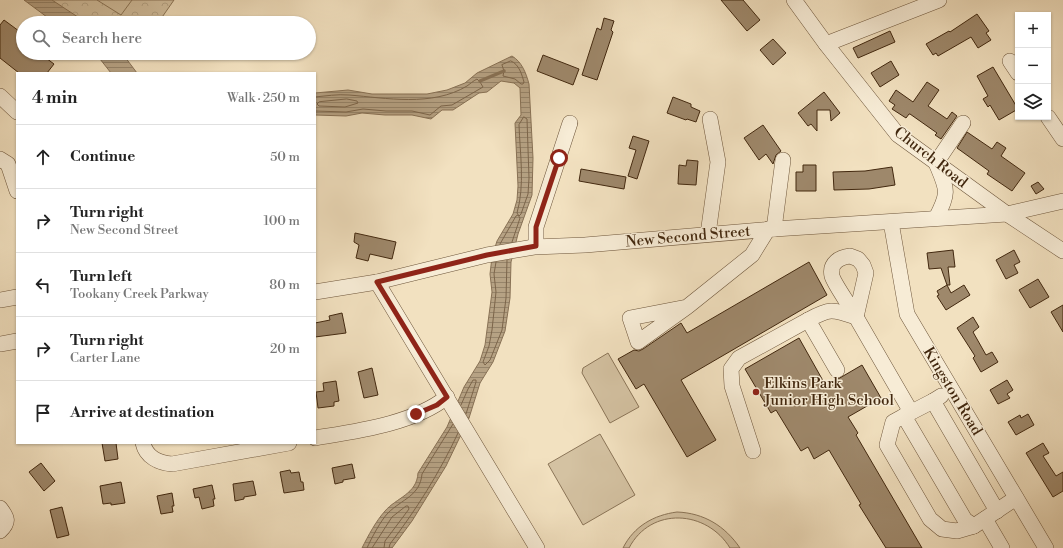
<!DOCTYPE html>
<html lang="en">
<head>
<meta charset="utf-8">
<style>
	:root { --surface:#fff; --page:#f6f6f6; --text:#222; --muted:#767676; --line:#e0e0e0 }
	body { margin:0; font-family:"Libre Bodoni",serif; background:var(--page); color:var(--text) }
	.controls { position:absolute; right:12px; top:12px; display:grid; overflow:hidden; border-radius:0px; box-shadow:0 1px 3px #0004 }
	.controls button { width:36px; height:36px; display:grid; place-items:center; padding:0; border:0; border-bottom:1px solid var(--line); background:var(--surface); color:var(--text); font:20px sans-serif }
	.stop { position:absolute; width:12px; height:12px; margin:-9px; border:3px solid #8f2418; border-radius:50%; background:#fff }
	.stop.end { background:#8f2418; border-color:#fff; box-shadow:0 1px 4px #0008 }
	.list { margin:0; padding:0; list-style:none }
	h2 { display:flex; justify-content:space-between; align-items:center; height:52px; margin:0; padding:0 16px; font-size:17px }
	h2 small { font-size:13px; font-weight:400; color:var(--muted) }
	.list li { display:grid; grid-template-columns:26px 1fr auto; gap:12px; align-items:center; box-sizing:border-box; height:64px; padding:0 16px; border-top:1px solid var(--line) }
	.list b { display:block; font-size:15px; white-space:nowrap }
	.list p { margin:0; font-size:13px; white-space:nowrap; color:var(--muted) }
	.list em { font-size:13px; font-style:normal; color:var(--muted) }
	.icon { flex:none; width:22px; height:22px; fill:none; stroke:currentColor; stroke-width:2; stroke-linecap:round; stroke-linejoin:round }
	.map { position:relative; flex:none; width:1063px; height:548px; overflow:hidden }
	.search { position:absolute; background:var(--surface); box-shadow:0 1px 3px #0004; left:16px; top:16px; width:300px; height:44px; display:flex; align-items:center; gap:10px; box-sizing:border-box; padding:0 14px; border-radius:22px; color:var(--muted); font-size:15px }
	.panel { position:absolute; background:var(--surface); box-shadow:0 1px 3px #0004; left:16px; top:72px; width:300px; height:372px; border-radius:0px }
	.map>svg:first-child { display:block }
</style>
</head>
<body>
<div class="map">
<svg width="1063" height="548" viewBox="0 0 1063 548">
	<defs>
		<pattern id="park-crowns" width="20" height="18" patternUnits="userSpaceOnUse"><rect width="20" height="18" fill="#d4c2a2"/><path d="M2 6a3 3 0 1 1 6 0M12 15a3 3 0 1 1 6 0" fill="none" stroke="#b7a78a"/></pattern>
		<pattern id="water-rules" width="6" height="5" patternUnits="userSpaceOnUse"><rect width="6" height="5" fill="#b6a284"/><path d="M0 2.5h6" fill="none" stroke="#96846a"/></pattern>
	</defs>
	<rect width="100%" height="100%" fill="#f2e1c0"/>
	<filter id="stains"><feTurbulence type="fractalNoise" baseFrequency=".005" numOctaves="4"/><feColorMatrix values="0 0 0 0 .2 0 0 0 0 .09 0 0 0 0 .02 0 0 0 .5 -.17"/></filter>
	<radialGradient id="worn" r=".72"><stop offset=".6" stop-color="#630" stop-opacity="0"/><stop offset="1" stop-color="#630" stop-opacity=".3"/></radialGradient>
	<polygon fill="url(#park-crowns)" stroke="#8b7558" points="43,0 174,0 158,23 74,23"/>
	<g fill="#d4c2a2" stroke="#8b7558">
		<polygon points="97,0 132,0 121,15"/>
		<polygon points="608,353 639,407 610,423 582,373 583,368"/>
		<polygon points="600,434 635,495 583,525 548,464"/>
		<path d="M677 512C704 513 725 526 740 548H730C707 510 651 506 629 548H623C634 526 654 515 677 512Z"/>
	</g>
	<g fill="url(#water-rules)" stroke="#887155">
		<polygon points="24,0 52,0 87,23 55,23"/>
		<polygon points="93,53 122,53 137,73 111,73 100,59"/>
		<path d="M512 56C522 62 526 73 529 84L533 158 532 195 518 234 511 262 510 298 505 331 493 362 480 383 469 418 446 466 412 521 392 548H362C368 536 376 521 385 511 396 498 417 494 418 473L447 427 464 387 480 361 485 345 492 292 490 274 492 257 497 241 513 214 517 200 518 186 515 123 521 115 520 88 514 83 501 81 487 92 479 93 453 110H442L431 119 412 115H385L362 113 346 116 315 115V93L348 90 372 94H427L447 90 465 83 477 73Z"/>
	</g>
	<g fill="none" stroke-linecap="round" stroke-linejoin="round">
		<g stroke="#7c654a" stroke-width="1">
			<path d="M511 61C519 64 522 75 524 82L523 84H521L515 79 503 76 504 71 502 65Z"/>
			<path d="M315 97C326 96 337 94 349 95 386 98 432 107 467 86 470 84 473 81 477 79L480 82 483 87 452 105 441 106 430 115 412 111H386L363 109 346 112 315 111"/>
			<polygon points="347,99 357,101 358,103 345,107 319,106 317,104 319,102"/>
			<path d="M524 117 527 119 529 178 528 194 521 214 519 216 517 213C525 185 520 154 519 125Z"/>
			<polyline points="500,244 516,216 518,215 520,218 512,242"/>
			<polyline points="496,262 494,274 496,292 492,330 489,346 483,362 485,365 490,360 502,330 506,298 507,260"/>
			<polyline points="461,405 468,389 473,380 476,380 476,382 466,414"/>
			<path d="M367 548C371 539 381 520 388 513 402 499 420 496 422 474L453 424"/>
			<polyline points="372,548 392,517 406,506 408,506 409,509 385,541 384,548"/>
			<path d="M389 548 390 544C416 510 440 472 458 433"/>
		</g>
		<polyline stroke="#887155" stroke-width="3.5" points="480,81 504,71"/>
	</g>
	<g fill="#9e886b" stroke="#42280f">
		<polygon points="721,0 743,0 760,20 747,31"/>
		<polygon points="977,14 989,31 986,33 991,40 978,48 971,37 938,56 936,53 933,55 926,44 949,31 950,32"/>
		<polygon points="604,18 614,21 611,30 613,32 597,80 582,75 597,28 601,30"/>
		<polygon points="4,20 23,34 23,53 50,53 46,58 54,64 47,73 19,73 0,58 0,25"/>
		<polygon points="890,31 895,42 858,58 853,48"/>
		<polygon points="773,39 786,53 773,65 760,50"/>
		<polygon points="543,55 579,69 573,85 537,71"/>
		<polygon points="891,61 899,75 880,87 871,73"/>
		<polygon points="993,67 1018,109 999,120 990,105 988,107 983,99 988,96 977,76"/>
		<polygon points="927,82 939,90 928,106 947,119 952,112 957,116 941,139 935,135 937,133 910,114 909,114 906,118 892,109 895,105 889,101 896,90 913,102"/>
		<polygon points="824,92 840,113 831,121 830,110 817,110 817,131 811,124 808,126 798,113"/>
		<polygon points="673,97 691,104 691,107 700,111 696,122 687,119 686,120 667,113"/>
		<polygon points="763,125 781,151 776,155 773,164 766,154 759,160 744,138"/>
		<polygon points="967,132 992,149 997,142 1006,148 1001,156 1025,173 1012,191 987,174 989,171 957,148"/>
		<polygon points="633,136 649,141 637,179 628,176 636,150 629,148"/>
		<polygon points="687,160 698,161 696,185 678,184 679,165 686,166"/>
		<polygon points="803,165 816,165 816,191 796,191 796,172 803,172"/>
		<polygon points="892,167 895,185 869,189 834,190 833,172 865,171"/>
		<polygon points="581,169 626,177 624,189 579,181"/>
		<polygon points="1038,182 1044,189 1036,194 1031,186"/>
		<polygon points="355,233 396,242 392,259 370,254 368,261 356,258 359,245 354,242"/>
		<polygon points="953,250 955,267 948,267 950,285 947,285 941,268 929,269 927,253"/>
		<polygon points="1014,250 1020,262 1014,265 1018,273 1006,279 996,260"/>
		<polygon points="809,262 827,295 681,380 716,440 687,457 644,384 636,389 618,359 634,350 639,351 643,349 681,323 687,333"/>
		<polygon points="1038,279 1049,297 1030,308 1019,290"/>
		<polygon points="947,285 951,293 964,285 970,295 946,310 937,296 939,295 937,291"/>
		<polygon points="1063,305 1063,332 1051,312"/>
		<polygon points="342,313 346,333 315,337 315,323 330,320 329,316"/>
		<polygon points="973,317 979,327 973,332 986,355 992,352 998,362 981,372 973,358 975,356 957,328"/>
		<polygon points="799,338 826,386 862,365 881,398 848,417 858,433 856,435 922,548 886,548 859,505 861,504 829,450 814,459 808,447 801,451 776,410 771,413 745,369"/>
		<polygon points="372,368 378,395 364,398 358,372"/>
		<polygon points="1007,380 1013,390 1007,394 1010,398 998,404 990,390"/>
		<polygon points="336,381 339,401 334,402 334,406 318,408 316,392 324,391 323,383"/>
		<polygon points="1028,414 1034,425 1016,435 1008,422 1020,415 1021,418"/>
		<polygon points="102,443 116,443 118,459 105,461"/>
		<polygon points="1043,443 1049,453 1043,456 1056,476 1063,472 1063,491 1053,497 1026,453"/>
		<polygon points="41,463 55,481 44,491 29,472"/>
		<polygon points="352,464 355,478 343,480 343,482 335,484 332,468"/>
		<polygon points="290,470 291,473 299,472 301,482 303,482 304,490 284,493 280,472"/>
		<polygon points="253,481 256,495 244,497 244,499 235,501 233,484"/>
		<polygon points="121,482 125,503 111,505 111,503 103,504 100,486"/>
		<polygon points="212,485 215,499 213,499 214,506 202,509 199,497 195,498 193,489"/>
		<polygon points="172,493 174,506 172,506 173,512 161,514 157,496"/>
		<polygon points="62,507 69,535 57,538 50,510"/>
	</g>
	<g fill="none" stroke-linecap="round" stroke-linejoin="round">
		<g stroke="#6e563b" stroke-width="16">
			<g id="minor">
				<polyline points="794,0 826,44 898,135 1007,214 1063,251"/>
				<polyline points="826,44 939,0"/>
				<polyline points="1010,61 1018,73"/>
				<polyline points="0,96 17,112"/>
				<polyline points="1048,117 1063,139"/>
				<polyline points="0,159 8,164 17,191"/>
				<path d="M936 218C950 192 947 189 936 163L963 123"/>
				<polyline points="891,222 907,314 1046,548"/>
				<polyline points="774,229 783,160"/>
				<polyline points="708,234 718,162 710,119"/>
				<polyline points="536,246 536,227 570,123"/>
				<path d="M850 256 858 259 863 265 866 273 856 317C851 307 834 284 832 276 829 263 840 257 850 256Z"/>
				<polyline points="377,282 537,548"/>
				<polyline points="315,292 377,282 487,255 534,247 585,245 774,229 1007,214 1063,201"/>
				<polyline points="0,300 17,297"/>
				<polyline points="687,307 638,342 630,318 687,307 752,255 768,229"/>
				<polyline points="0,344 17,341"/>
				<path d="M837 370 808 320C830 308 832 309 856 317L911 412"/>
				<polyline points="941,396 933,401 997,511"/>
				<polyline points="933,401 904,416 965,520 974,526 1016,498"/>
				<polyline points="904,416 893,422 887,445 930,519 942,529 957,531 974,526"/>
				<path d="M315 438C357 431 413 424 447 397"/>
				<path d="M143 443C146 457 159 463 172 464L289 443"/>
				<polyline points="753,451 732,386 731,369 739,358 808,320"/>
				<path d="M0 508C7 517 10 522 0 531"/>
				<polyline points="985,519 1002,548"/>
			</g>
		</g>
		<use href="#minor" stroke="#f7ecd6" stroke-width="15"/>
	</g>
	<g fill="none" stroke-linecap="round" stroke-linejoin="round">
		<polyline stroke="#8f2418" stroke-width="5" points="416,414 437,405 447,397 377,282 487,255 536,246 536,227 559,158"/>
	</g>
	<circle fill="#8f2418" stroke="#f7ecd6" stroke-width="1.5" cx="756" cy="392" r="4"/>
	<g text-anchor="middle" stroke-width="3" stroke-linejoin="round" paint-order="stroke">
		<g font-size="15" fill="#42280f" stroke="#f7ecd6">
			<text transform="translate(931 157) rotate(38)" y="5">Church Road</text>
			<text transform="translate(688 236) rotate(-5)" y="5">New Second Street</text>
			<text transform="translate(953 391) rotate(59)" y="5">Kingston Road</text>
		</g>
		<g font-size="15" fill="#42280f" stroke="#f7ecd6" text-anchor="start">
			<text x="764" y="388">Elkins Park<tspan x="764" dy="17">Junior High School</tspan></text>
		</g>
	</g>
	<rect width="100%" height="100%" filter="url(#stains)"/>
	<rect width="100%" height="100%" fill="url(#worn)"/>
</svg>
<div class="controls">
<button>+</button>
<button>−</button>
<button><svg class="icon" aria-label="layers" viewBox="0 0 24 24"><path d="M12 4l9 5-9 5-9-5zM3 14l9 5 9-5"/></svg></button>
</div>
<div class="stop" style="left:559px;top:158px"></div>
<div class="stop end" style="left:416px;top:414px"></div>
<div class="search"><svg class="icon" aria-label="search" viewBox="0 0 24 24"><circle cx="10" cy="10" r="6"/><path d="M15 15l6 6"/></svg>Search here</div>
<section class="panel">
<h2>4 min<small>Walk · 250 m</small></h2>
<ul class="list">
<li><svg class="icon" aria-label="ahead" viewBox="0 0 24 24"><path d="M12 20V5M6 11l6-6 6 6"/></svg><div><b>Continue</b></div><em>50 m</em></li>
<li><svg class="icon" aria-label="right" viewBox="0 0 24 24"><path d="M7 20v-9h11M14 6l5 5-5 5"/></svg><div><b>Turn right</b><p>New Second Street</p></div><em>100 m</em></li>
<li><svg class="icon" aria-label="left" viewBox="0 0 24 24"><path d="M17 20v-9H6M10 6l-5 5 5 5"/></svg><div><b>Turn left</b><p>Tookany Creek Parkway</p></div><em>80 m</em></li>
<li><svg class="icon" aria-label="right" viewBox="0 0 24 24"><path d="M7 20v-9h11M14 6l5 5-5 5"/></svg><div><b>Turn right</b><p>Carter Lane</p></div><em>20 m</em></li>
<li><svg class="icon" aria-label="arrive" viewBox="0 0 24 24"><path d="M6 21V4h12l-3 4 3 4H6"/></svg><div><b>Arrive at destination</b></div></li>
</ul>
</section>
</div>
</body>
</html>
